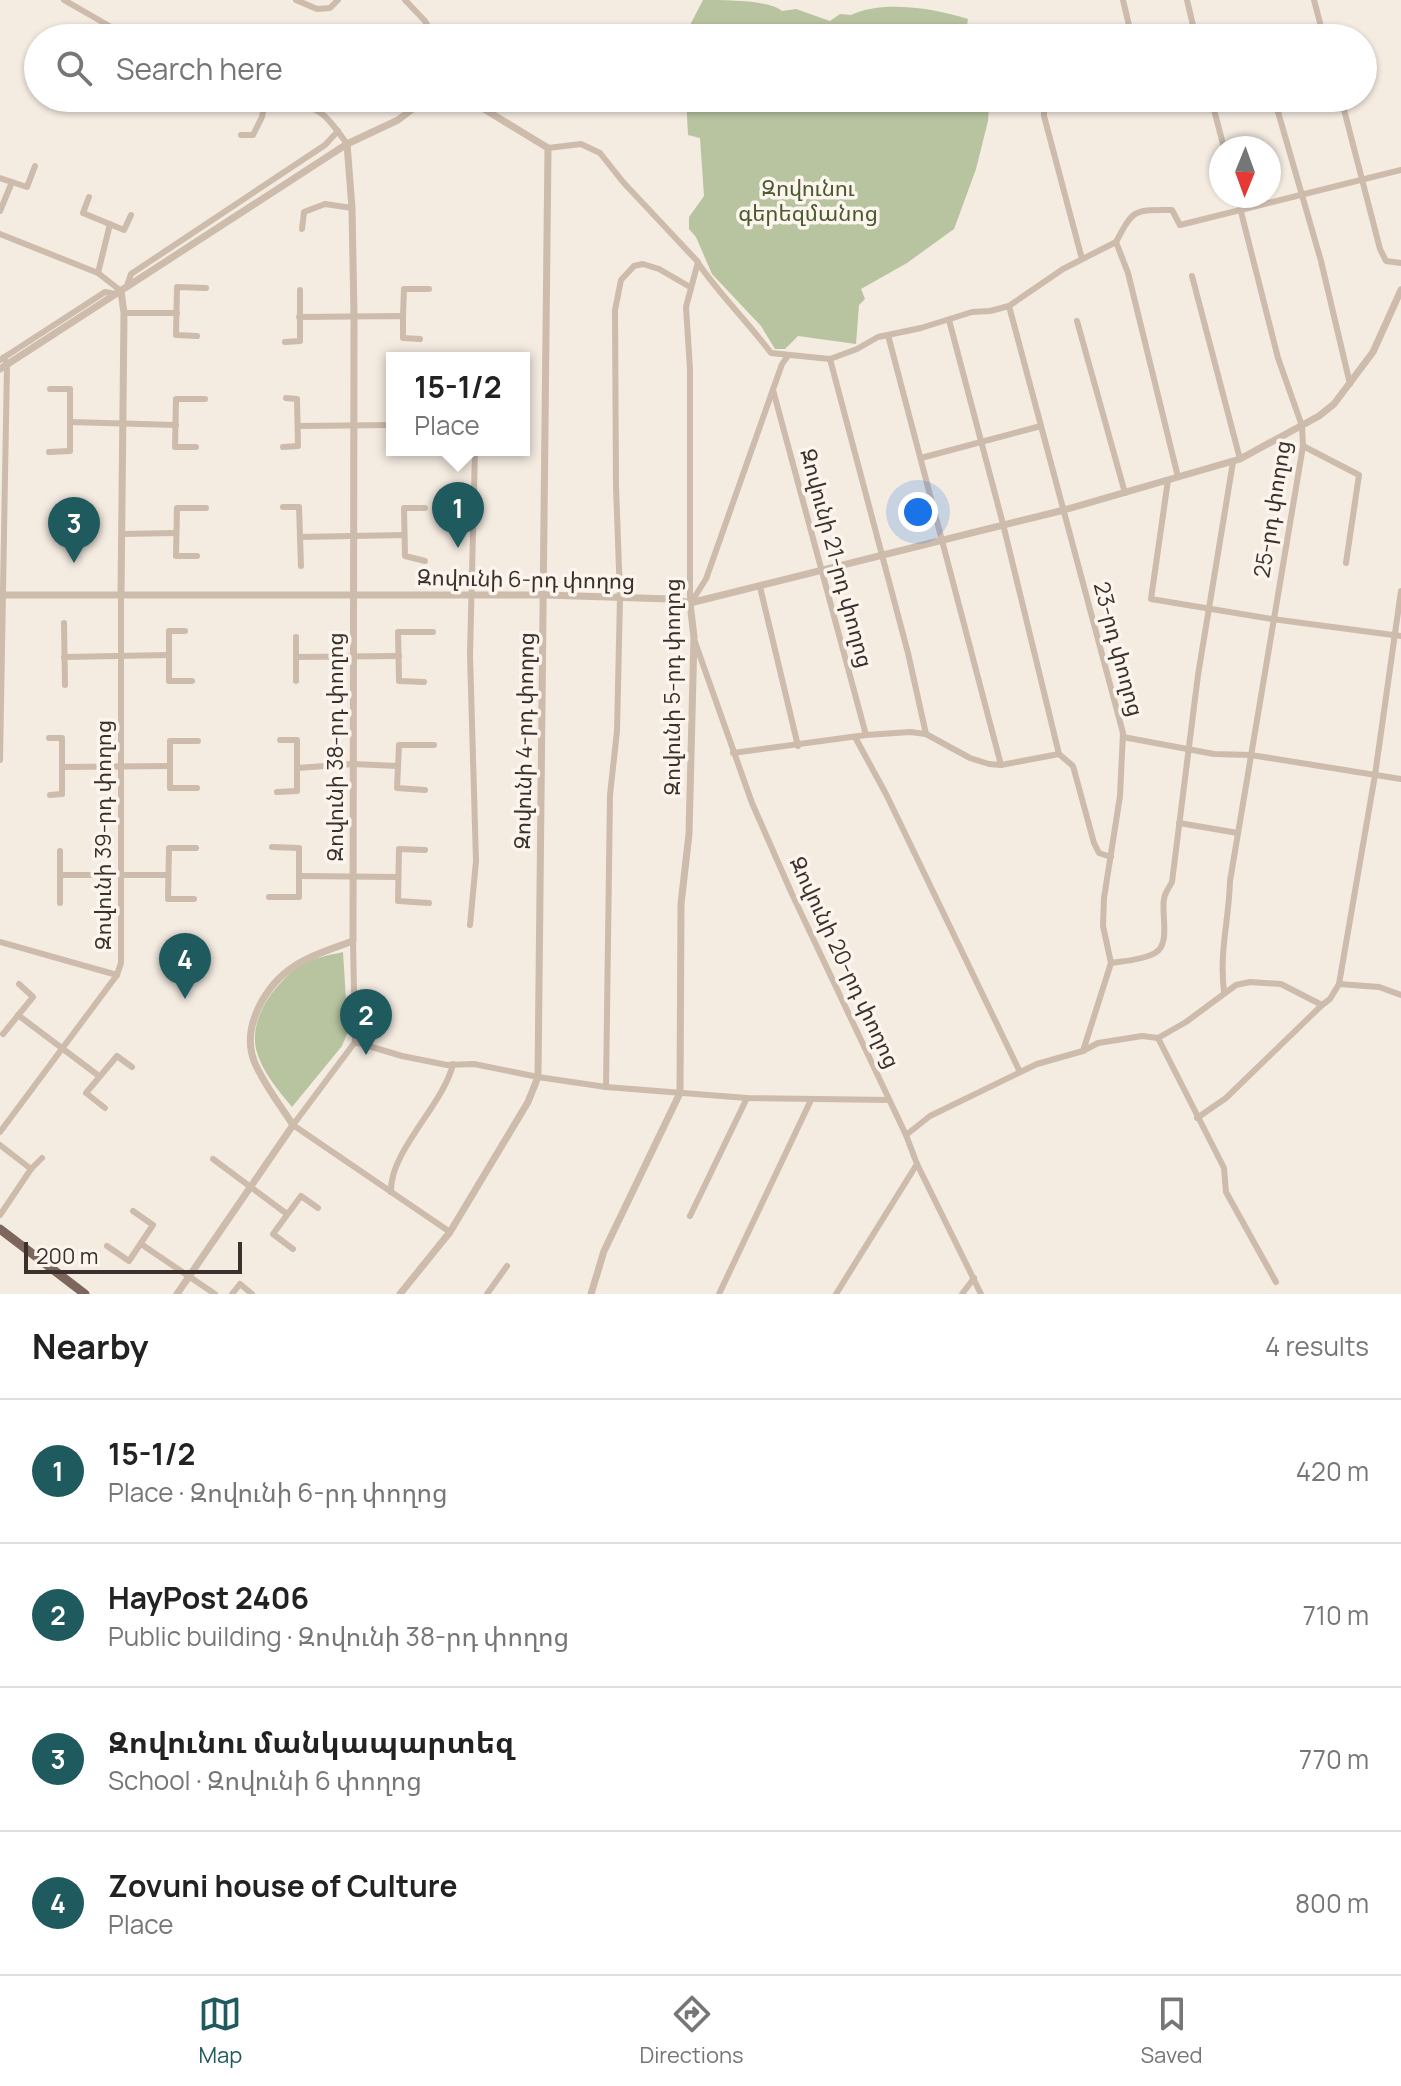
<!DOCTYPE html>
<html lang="en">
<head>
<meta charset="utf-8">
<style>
	:root { --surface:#fff; --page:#f2f2f2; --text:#222; --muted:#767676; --line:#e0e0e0; --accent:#1f5a5e }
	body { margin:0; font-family:Manrope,"Noto Sans Armenian",sans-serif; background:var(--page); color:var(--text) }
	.compass { position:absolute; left:1209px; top:136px; width:72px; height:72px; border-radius:50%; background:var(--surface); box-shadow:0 2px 6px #0004; rotate:181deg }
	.scale { position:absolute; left:24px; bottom:20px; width:218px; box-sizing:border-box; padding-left:8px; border:4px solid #3b302b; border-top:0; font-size:22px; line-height:28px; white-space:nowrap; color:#3b302b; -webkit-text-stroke:6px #fbf5ee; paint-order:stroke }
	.you { position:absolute; left:918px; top:512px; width:28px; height:28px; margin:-20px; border:6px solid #fff; border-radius:50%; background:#1a73e8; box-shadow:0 0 0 12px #1a73e833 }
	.badge { display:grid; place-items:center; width:52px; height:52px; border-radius:50%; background:var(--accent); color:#fff; font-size:26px; font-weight:700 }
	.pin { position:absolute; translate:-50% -66px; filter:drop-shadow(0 2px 4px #0008) }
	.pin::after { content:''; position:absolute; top:42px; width:28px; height:24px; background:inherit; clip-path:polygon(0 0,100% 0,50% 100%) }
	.popup { position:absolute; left:386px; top:352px; width:144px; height:104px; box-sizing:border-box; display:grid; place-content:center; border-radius:0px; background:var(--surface); filter:drop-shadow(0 2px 6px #0005); font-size:26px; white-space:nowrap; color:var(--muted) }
	.popup b { font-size:30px; color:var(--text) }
	.popup::after { content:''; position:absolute; left:50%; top:100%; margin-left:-16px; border:16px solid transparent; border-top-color:var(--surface) }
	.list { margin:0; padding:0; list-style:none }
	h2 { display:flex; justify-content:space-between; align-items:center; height:104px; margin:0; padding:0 32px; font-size:34px }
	h2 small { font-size:26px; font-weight:400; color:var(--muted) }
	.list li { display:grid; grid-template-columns:52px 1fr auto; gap:24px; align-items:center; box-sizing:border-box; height:144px; padding:0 32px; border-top:2px solid var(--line) }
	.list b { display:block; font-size:30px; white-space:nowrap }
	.list p { margin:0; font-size:26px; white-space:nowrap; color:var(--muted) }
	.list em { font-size:26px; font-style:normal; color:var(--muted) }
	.icon { flex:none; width:44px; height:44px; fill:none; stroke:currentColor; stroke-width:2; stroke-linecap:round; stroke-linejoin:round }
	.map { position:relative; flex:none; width:1401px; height:1294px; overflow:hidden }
	.search { position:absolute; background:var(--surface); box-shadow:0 2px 6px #0004; left:24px; right:24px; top:24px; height:88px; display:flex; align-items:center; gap:20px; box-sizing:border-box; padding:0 28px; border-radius:44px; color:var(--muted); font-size:30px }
	.sheet { height:680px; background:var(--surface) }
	nav { display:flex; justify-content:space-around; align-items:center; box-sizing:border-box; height:112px; border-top:2px solid var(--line); background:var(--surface); font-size:22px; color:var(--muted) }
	nav a { display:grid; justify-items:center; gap:4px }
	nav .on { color:var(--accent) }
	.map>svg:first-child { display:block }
</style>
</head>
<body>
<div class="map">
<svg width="1401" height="1294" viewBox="0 0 1401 1294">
	<rect width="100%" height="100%" fill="#f4ebe1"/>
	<g fill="#b8c4a0">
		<path d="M703 0C723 0 771 0 782 11L796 9 830 21 840 14 851 15C882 0 933 8 968 19L966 30 985 35V38H686L688 29Z"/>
		<polygon points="686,98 978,98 989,105 988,121 976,169 954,229 907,263 861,289 865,299 859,305 856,344 798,336 785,349 775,349 761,326 712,274 696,237 689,229 689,217 704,196 700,138 688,135"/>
		<path d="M343 952 348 1031 342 1046 292 1107C278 1090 262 1072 256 1049 249 1017 276 982 301 965 314 958 329 955 343 952Z"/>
	</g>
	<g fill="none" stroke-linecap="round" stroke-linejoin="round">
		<g stroke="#cdbbac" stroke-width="6">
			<polyline points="64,0 130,38"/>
			<polyline points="296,0 317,9 330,8 338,0"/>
			<polyline points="405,0 425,21 434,38"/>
			<polyline points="1123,0 1132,38"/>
			<polyline points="1187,0 1196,38"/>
			<polyline points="1314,0 1324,38"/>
			<path d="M289 98C323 111 326 114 347 144"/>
			<polyline points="1048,98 1044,106 1044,116 1082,259"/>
			<polyline points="1211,98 1224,148"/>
			<polyline points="1274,98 1321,261 1350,384"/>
			<polyline points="1341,98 1380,249 1386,261 1401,263"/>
			<polyline points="241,135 253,135 262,117 266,98"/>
			<polyline points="548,148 581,144 600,153 623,182 698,262 686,307 690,369 690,603"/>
			<polyline points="0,178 27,187 35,166"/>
			<polyline points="89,197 83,213 124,230 131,215"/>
			<polyline points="0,211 12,182"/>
			<polyline points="302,229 304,212 325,204 352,208"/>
			<polyline points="0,234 98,273 121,291"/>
			<path d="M698 263C720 295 748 322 771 353L830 359"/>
			<polyline points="98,273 110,224"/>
			<polyline points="1192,276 1240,459"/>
			<polyline points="127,286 131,274 325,145 338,131"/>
			<polyline points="1009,306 1123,733 1120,796 1104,898 1103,926 1111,963 1083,1051"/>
			<polyline points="124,313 177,313"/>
			<polyline points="403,316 404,289 429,289"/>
			<polyline points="299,317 403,316 403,338 420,339"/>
			<polyline points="949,320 1003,524 1059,754"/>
			<polyline points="1077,321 1125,493"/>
			<polyline points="888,335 1001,765"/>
			<polyline points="197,336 176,335 177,287 206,288"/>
			<polyline points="285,342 300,341 300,290"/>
			<polyline points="0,360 105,292 116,294"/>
			<polyline points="773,390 866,735"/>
			<polyline points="70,422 176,425"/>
			<polyline points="298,426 392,425"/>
			<polyline points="1303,446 1359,475 1346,563"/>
			<polyline points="196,447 175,447 176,399 205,399"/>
			<polyline points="283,447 298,446 297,399 286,398"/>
			<polyline points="49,452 70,451 70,389 50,389"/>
			<polyline points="921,458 1041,426"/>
			<path d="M1178 477 1128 273 1116 242C1134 208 1134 210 1172 210L1180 225 1401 170"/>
			<polyline points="1168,480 1151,599 1272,619 1401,636"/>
			<polyline points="283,507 299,507 301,566"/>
			<polyline points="122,534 176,533"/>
			<polyline points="300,537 404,535"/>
			<polyline points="197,556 176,556 177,508 206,508"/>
			<polyline points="425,561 405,556 404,508 425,508"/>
			<polyline points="760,587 798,746"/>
			<polyline points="1401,591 1375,775 1339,984 1379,987 1401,995"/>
			<polyline points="692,601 706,579 782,364 788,356"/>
			<polyline points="64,623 65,685"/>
			<polyline points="185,631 169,631 169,681 192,681"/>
			<polyline points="296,637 296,681"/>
			<polyline points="695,642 752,803 792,894 906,1135 917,1164 981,1294"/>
			<polyline points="64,657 169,655"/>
			<polyline points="296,657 399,656"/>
			<polyline points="424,682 399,681 398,632 433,632"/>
			<polyline points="926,734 908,653 830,359 857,349 878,337 921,328 972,312 990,311 1009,306 1063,269 1116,242"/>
			<polyline points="855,737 886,794 1020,1072"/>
			<polyline points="1123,737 1214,754 1251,755 1401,779"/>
			<polyline points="49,738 62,738 62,794 50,795"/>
			<polyline points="733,753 866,735 910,732 926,734 970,758 989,764 1001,765 1059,754 1073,766 1094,843 1099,853 1111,857"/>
			<polyline points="0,760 7,365 4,357"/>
			<polyline points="62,767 170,766"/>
			<polyline points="297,768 353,764 398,766"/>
			<polyline points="197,788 170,788 170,741 198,741"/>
			<polyline points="425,790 397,788 399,745 434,745"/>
			<polyline points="277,792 297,791 297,740 280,740"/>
			<polyline points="1179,823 1238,833"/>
			<polyline points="425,850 399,849 398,901 429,903"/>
			<polyline points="60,851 60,903"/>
			<polyline points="60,875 168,875"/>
			<polyline points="299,876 398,877"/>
			<polyline points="269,897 299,897 299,848 272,847"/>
			<polyline points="194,899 168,899 169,848 196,848"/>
			<polyline points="470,925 476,861 470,655 475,450"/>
			<polyline points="353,941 355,1042 293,1125 450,1232"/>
			<polyline points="0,942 117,975"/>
			<path d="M1111 963C1124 961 1143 960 1155 953 1171 944 1161 914 1164 899 1165 892 1169 888 1172 882L1198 675 1233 462"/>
			<path d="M1224 992C1219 951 1229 920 1230 881L1303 446 1302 426 1278 358 1237 196"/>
			<polyline points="18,1015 99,1076"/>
			<polyline points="3,1034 33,997 19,984"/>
			<polyline points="1158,1038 1224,1168 1226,1192 1276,1282"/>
			<polyline points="355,1042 402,1056 447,1065 474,1064 538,1077 606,1087 747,1098 889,1100"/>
			<polyline points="606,1087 610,795 617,731 620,597 616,486 615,310 621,280 634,266 643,264 659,269 690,287"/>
			<polyline points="105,1108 86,1093 117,1056 132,1067"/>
			<polyline points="1197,1118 1226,1098 1322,1005"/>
			<polyline points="0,1132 117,975 121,963 121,595"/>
			<polyline points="906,1135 930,1116 1037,1064 1083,1051 1098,1043 1142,1036 1158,1038 1186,1022 1236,985 1250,982 1281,984 1322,1005 1330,999 1339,984"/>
			<polyline points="0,1145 31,1169"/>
			<polyline points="213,1159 287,1214"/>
			<path d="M391 1192C389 1152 444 1104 453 1064"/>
			<polyline points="0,1215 31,1169 42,1158"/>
			<polyline points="690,1216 747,1098"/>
			<polyline points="141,1244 215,1294"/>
			<polyline points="107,1246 129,1261 153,1225 133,1211"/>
			<polyline points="293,1249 273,1234 301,1196 318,1208"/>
			<polyline points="232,1294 240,1284 252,1294"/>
			<polyline points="487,1294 507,1266"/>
			<polyline points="719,1294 811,1100"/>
			<polyline points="836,1294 917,1164"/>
			<polyline points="962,1294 974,1278"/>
		</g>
		<g stroke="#cdbbac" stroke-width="7">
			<polyline points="0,369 347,144 398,120 427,98"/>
			<polyline points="0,595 544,595 671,599 690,603 1064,510 1240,459 1319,416 1334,404 1373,352 1401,290"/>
			<polyline points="121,595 124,313 121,291"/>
			<path d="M177 1294 293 1125C280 1105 263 1083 254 1061 241 1026 266 984 296 965 313 954 334 948 353 941L354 316 352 208 347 144"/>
			<polyline points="400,1294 450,1232 528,1102 538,1077 548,148 466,98"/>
			<polyline points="591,1294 604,1251 680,1093 681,904 689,834 694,637 690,603"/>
		</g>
		<polyline stroke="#7d675c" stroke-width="9" points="0,1229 85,1294"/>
	</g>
	<g text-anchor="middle" stroke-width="7" stroke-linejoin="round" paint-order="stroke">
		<g font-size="22" fill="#4a5a2e" stroke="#fbf5ee">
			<text x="808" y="196">Զովունու<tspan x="808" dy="25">գերեզմանոց</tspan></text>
		</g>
		<g font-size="22" fill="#3b302b" stroke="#fbf5ee">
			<text transform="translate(1272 509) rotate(-81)" y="8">25-րդ փողոց</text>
			<text transform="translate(837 558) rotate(75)" y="8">Զովունի 21-րդ փողոց</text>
			<text transform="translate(526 579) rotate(1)" y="8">Զովունի 6-րդ փողոց</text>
			<text transform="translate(1119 649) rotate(75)" y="8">23-րդ փողոց</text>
			<text transform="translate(672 687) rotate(-90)" y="8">Զովունի 5-րդ փողոց</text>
			<text transform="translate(524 741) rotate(-89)" y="8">Զովունի 4-րդ փողոց</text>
			<text transform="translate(335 747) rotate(-90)" y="8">Զովունի 38-րդ փողոց</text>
			<text transform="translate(103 835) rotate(-90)" y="8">Զովունի 39-րդ փողոց</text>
			<text transform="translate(845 962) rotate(65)" y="8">Զովունի 20-րդ փողոց</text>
		</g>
	</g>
</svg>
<svg class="compass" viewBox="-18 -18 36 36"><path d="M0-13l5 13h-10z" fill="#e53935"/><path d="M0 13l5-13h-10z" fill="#767676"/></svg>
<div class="scale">200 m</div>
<div class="you"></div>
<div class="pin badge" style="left:458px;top:548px">1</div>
<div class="popup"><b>15-1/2</b>Place</div>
<div class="pin badge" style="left:366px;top:1055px">2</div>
<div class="pin badge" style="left:74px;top:563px">3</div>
<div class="pin badge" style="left:185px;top:999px">4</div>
<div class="search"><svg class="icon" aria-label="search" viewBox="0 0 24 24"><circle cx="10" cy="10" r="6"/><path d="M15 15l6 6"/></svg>Search here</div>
</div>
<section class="sheet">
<h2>Nearby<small>4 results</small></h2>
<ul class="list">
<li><span class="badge">1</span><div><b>15-1/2</b><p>Place · Զովունի 6-րդ փողոց</p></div><em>420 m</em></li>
<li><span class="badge">2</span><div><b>HayPost 2406</b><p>Public building · Զովունի 38-րդ փողոց</p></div><em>710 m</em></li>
<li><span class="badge">3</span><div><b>Զովունու մանկապարտեզ</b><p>School · Զովունի 6 փողոց</p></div><em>770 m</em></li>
<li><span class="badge">4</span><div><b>Zovuni house of Culture</b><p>Place</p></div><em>800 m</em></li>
</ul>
</section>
<nav>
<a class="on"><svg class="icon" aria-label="map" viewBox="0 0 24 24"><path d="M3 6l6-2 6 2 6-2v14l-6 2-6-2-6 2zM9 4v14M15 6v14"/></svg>Map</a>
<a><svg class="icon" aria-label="directions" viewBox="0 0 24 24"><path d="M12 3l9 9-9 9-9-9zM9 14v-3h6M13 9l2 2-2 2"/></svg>Directions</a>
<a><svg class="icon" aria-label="saved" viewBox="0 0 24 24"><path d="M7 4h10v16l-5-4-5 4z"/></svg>Saved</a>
</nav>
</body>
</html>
